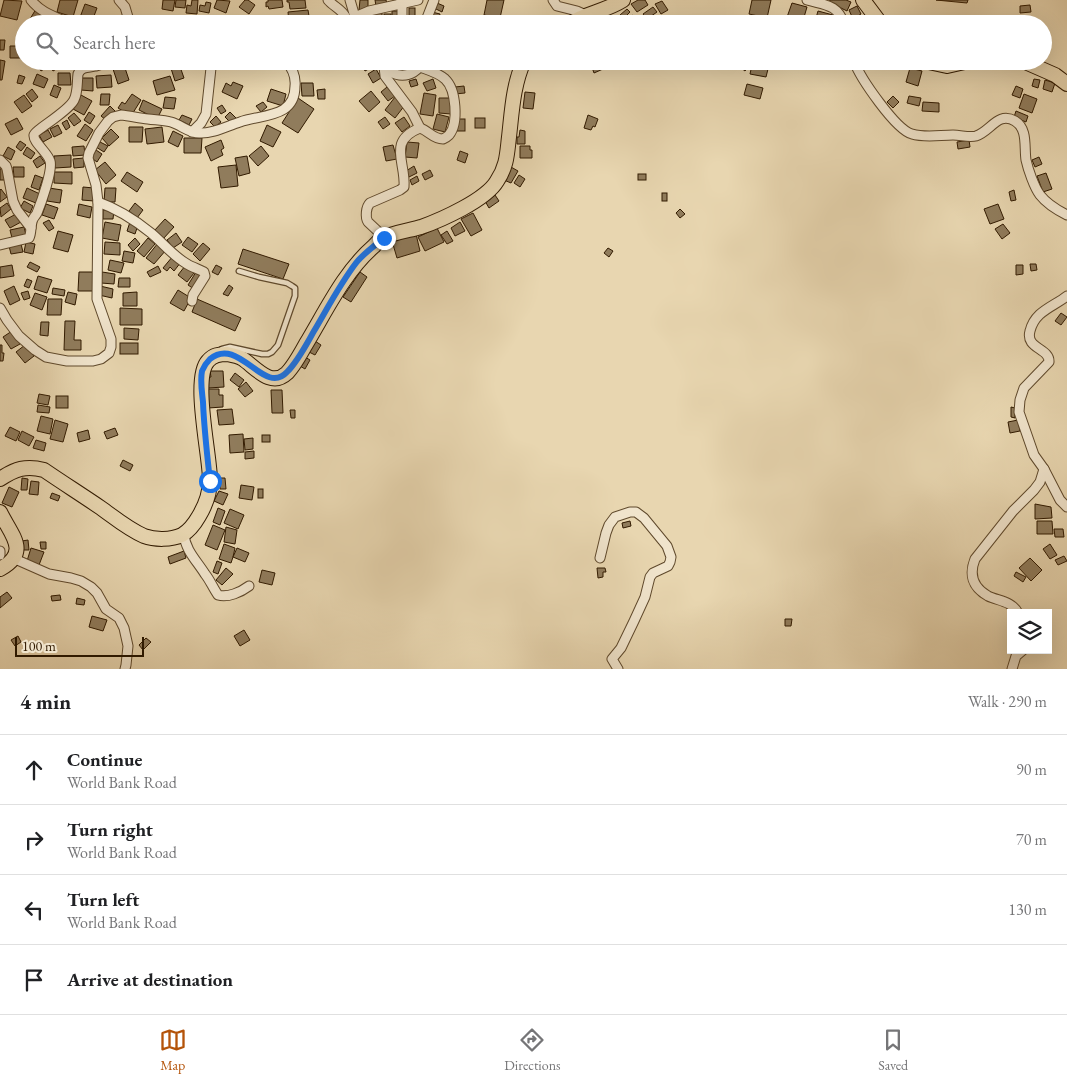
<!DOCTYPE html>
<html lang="en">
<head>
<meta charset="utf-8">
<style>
	:root { --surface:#fff; --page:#f6f6f6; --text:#202124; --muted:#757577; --line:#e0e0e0; --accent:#b45309 }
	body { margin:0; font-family:"EB Garamond",serif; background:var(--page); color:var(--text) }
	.controls { position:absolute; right:15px; bottom:15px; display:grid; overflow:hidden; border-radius:0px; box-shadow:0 5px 20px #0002 }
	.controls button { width:45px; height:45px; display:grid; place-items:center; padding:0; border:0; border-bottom:1px solid var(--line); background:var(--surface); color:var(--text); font:25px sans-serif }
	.scale { position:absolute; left:15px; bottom:12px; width:129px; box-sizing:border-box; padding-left:5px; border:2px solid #311a00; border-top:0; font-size:14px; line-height:18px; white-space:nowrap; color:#311a00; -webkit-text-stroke:4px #f0e4cc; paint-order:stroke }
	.stop { position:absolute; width:15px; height:15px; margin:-11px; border:4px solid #1a73e8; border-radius:50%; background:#fff }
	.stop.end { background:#1a73e8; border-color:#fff; box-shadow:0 1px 5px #0008 }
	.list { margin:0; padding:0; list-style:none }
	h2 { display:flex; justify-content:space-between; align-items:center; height:65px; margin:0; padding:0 20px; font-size:21px }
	h2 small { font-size:16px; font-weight:400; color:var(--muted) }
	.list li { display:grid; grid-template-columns:32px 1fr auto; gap:15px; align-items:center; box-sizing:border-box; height:70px; padding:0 20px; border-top:1px solid var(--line) }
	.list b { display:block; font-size:19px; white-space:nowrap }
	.list p { margin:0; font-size:16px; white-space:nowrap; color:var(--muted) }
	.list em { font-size:16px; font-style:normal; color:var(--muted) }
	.icon { flex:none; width:28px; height:28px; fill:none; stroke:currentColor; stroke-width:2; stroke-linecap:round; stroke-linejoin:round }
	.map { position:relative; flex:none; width:1067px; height:669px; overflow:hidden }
	.search { position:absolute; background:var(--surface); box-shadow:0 5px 20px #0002; left:15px; right:15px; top:15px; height:55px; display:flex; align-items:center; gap:12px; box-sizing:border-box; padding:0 18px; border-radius:28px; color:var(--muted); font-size:19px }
	.sheet { height:345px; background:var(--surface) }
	nav { display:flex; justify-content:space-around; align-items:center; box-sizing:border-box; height:70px; border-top:1px solid var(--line); background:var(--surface); font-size:14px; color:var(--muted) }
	nav a { display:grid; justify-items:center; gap:2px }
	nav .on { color:var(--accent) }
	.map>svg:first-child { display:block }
</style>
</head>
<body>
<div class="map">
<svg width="1067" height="669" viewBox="0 0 1067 669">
	<rect width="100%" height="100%" fill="#e8d6b0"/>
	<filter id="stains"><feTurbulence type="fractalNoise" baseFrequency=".004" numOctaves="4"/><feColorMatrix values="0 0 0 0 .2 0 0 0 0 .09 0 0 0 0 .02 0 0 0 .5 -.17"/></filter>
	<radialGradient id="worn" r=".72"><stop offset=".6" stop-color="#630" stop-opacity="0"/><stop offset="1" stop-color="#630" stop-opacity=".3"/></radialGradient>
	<g fill="#907c5c" stroke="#311a00">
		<polygon points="4,0 22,1 17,20 0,16"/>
		<polygon points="60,0 78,0 73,17 57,12"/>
		<polygon points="163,0 175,0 173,11 162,9"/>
		<polygon points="176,0 186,0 185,8 175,7"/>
		<polygon points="192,0 198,0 197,14 186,13 187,5 191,6"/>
		<polygon points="217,0 230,1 226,13 214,8"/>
		<polygon points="245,0 248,0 255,5 249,14 239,7"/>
		<polygon points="268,0 282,0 283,7 269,9 268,6 266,7 266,2 268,2"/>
		<polygon points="287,0 305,0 306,8 290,9 289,2 287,2"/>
		<polygon points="360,0 368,0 368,11 359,10"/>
		<polygon points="375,0 386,0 387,4 376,6"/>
		<polygon points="487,0 504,0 500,18 484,15"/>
		<polygon points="638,0 645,0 648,5 637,12 631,4"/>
		<polygon points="752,0 771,0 767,18 749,14"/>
		<polygon points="830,0 846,0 851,2 847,11 829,2"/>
		<polygon points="936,0 968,0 967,3"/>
		<polygon points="662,1 668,10 661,14 655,4"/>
		<polygon points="206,2 211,3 209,13 199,11 200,5 205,6"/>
		<polygon points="437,3 444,6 442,12 434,8"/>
		<polygon points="792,3 807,7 802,24 798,24 786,20"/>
		<polygon points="85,4 97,8 91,24 88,24 79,20"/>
		<polygon points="1030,5 1031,12 1020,13 1020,6"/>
		<polygon points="857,6 861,14 853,19 849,10"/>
		<polygon points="653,7 657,12 647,19 643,14"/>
		<rect x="409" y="8" width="6" height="11"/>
		<polygon points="36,9 46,15 41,24 27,24"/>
		<polygon points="627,9 630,12 623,19 620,15"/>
		<polygon points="308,10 310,22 289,24 288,12"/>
		<rect x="392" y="11" width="8" height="12"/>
		<polygon points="818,11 833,15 831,22 816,18"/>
		<rect x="369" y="12" width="13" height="12"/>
		<polygon points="432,12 440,14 438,24 430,23"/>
		<rect x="384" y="14" width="7" height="10"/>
		<polygon points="633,15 637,20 632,24 629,24 626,20"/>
		<polygon points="178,16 189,22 188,24 174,24"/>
		<polygon points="864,16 869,24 861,24 858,20"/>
		<polygon points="0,40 5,40 4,50 0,50"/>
		<polygon points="10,46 22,46 23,58 10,58"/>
		<polygon points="0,60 5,61 2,80 0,80"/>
		<polygon points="39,61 43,61 47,67 41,71 36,63"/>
		<polygon points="51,61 63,61 65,64 53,71 48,63"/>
		<polygon points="124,61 137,61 138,63 129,69"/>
		<polygon points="171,61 178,61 184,78 175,81 169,62"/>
		<polygon points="360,61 371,61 374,66 365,71"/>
		<polygon points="401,61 419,61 419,66 402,68"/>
		<polygon points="546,61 557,61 559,63 552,70 545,62"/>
		<polygon points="600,61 603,69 594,73 590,62"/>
		<polygon points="738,61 744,61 749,66 745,71 736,64"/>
		<rect x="784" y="61" width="23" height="4"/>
		<polygon points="124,65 129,80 118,84 113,69"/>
		<polygon points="752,65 768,69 766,77 750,74"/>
		<polygon points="910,68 922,71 918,86 906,82"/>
		<polygon points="376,69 381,78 373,83 368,74"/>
		<polygon points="58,73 70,73 71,85 58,85"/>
		<polygon points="37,74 48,79 44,88 33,84"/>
		<polygon points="19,75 25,77 22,84 17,83"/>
		<polygon points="111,75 112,87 97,88 96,76"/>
		<polygon points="170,76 175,90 157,95 153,81"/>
		<polygon points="81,78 93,78 93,91 81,90"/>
		<polygon points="416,79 418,85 411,87 409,81"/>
		<polygon points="433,79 436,88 427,91 423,83"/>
		<polygon points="1034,79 1040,80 1038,88 1032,86"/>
		<polygon points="1045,80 1055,83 1052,92 1043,89"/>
		<polygon points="233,82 243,86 237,99 222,92 226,83 231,86"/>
		<polygon points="301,83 313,83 314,96 302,96"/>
		<polygon points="747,84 763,88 760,99 744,95"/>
		<polygon points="54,85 61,88 57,98 50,95"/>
		<polygon points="464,86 465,93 455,94 455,87"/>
		<polygon points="1016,86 1023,89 1020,98 1012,95"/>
		<polygon points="387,87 395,96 388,101 381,92"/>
		<polygon points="32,89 38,97 32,102 26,94"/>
		<polygon points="271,89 286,94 283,106 267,101"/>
		<polygon points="325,89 325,99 318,99 317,90"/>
		<polygon points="371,91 380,102 369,112 359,101"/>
		<polygon points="525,92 535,93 533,109 523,108"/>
		<polygon points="424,93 436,95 433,116 420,114"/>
		<polygon points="101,94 110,94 109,105 100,105"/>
		<polygon points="132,94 141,100 131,116 118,108 122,102 125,104"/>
		<polygon points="1024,94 1037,99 1032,113 1019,108"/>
		<polygon points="24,95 32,106 22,113 14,102"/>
		<polygon points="81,95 92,101 84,115 73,109"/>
		<polygon points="893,96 899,102 893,108 887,102"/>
		<polygon points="909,96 921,98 919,106 907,103"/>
		<polygon points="165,97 176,98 174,109 163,108"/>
		<polygon points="395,97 405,105 395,118 385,110"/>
		<polygon points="298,98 314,109 298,133 282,123"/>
		<polygon points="439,98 452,98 451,114 439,113"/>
		<polygon points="143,100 162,109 157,119 139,110"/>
		<polygon points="263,102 267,107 261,112 256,106"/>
		<polygon points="923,102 939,103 939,112 922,111"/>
		<polygon points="222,105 226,111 221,114 217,108"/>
		<polygon points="110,106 115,111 106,120 101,116"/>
		<polygon points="1016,111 1028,116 1026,122 1014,117"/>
		<polygon points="89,112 95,116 90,124 84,120"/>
		<polygon points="230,112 236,118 231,123 225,117"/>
		<polygon points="74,113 81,121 74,126 68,118"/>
		<polygon points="437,114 449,117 445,132 433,129"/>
		<polygon points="182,115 192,119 189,125 179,120"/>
		<polygon points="588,115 598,119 595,127 593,126 591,130 584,128"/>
		<polygon points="216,116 221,122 215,127 210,122"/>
		<polygon points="385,117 390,124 383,129 378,122"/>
		<polygon points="404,117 410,126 402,132 395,123"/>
		<polygon points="17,118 23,129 11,135 5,124"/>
		<rect x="475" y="118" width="10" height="10"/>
		<rect x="457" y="119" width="8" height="12"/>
		<polygon points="67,120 70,127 66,130 62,123"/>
		<polygon points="85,124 93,130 86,141 77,136"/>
		<polygon points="58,125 62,133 54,137 50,129"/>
		<polygon points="267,125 281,132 273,147 260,141"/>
		<polygon points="129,127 143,127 142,142 129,142"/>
		<polygon points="162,127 164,142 147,144 145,129"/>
		<polygon points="111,129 119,137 109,146 102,138"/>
		<polygon points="48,130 52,137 43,142 39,135"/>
		<polygon points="520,130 525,131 525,144 517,144 517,137 519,137"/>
		<polygon points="173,131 183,136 178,147 168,142"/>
		<polygon points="184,138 202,138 201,153 184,153"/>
		<polygon points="221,140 224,148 221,150 223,155 211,161 205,147"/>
		<polygon points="969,140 970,147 958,149 957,142"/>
		<polygon points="20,141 26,145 21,151 16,147"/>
		<polygon points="100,142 108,146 104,152 96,147"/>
		<polygon points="407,142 419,143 417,158 405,157"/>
		<polygon points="393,145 397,159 386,161 383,147"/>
		<polygon points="84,146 85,155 73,156 72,147"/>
		<polygon points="261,146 269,156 258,166 249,156"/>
		<polygon points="520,146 530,146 530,150 532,150 532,158 520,158"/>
		<polygon points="8,147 15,151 11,160 3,156"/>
		<polygon points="27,147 35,153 31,159 23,154"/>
		<polygon points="96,150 102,154 97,162 90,157"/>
		<polygon points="460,151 468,154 465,163 457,160"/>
		<polygon points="71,155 71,167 55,168 54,156"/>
		<polygon points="40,156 45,163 37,168 33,161"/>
		<polygon points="247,156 250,173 239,176 235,158"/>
		<polygon points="1039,157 1042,164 1035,167 1032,160"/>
		<polygon points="84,158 84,167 74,168 73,159"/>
		<polygon points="105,162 116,175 106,184 95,170"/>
		<polygon points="236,165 238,186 221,188 218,167"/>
		<polygon points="414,166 417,173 409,177 406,171"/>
		<polygon points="13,167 24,167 24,177 14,177"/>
		<polygon points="511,167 518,171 511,183 504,180"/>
		<polygon points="4,168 5,180 0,180 0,169"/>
		<polygon points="430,170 433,176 425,180 422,174"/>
		<polygon points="54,172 72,172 72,184 54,183"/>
		<polygon points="127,172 143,182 137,192 121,181"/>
		<polygon points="1046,173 1052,189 1043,192 1037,176"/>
		<rect x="638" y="174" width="8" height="6"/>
		<polygon points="35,175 43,178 39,190 31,187"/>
		<polygon points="519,175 525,179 520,187 514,183"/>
		<polygon points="417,176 419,181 412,185 410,180"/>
		<polygon points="83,187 94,188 94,201 82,200"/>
		<polygon points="27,188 40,194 36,203 23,198"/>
		<polygon points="49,188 62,190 60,203 47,201"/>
		<polygon points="105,188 116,188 115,202 104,202"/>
		<polygon points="1,189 7,197 0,202 0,190"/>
		<polygon points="1014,190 1016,200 1011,201 1009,192"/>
		<rect x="662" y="193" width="5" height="8"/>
		<polygon points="495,195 499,201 489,208 485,201"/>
		<polygon points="24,201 33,206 30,213 20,208"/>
		<polygon points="7,203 11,209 1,217 0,208"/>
		<polygon points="135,203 143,210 137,218 129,211"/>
		<polygon points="46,204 58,208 54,219 42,215"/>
		<polygon points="79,204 92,207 90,218 77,215"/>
		<polygon points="998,204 1004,219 990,224 984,209"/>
		<polygon points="680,209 685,214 680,218 676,213"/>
		<polygon points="103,210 114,210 113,219 103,219"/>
		<polygon points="473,213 482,230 471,236 461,219"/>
		<polygon points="16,214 21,222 10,228 5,220"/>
		<polygon points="165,219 174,227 163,239 154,231"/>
		<polygon points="49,220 54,228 49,231 43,223"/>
		<polygon points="105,222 121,225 118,241 102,238"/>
		<polygon points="130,222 138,225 135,234 127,231"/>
		<polygon points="460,222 465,231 455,236 451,228"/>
		<polygon points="1003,224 1010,233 1002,239 995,229"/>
		<polygon points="24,227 26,235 12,238 10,230"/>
		<polygon points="437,228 444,242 425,251 418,237"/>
		<polygon points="58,231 73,235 68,252 53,248"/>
		<polygon points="447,231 453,241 447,244 441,235"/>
		<polygon points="176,233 182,242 173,248 167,240"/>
		<polygon points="416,234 420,251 397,258 392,241"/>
		<polygon points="188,237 198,244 192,252 182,245"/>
		<polygon points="135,238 140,244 133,251 128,245"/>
		<polygon points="148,238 155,244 144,257 137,251"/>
		<polygon points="26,242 35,244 33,254 24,252"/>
		<polygon points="105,242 120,243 120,255 104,254"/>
		<polygon points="158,243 166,250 154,264 146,258"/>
		<polygon points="203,243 210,249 200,261 193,254"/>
		<polygon points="21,244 23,252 11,254 9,246"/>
		<polygon points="608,248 613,251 609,257 604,253"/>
		<polygon points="243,249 289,264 283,279 238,264"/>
		<polygon points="124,251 135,253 133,263 122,261"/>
		<polygon points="173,256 181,262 174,271 170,267 167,271 163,268"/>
		<polygon points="110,260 124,263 121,273 108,270"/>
		<polygon points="30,262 40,267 37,272 27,267"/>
		<polygon points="1030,264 1036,264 1037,270 1031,271"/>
		<polygon points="12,265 14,276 0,278 0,267"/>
		<polygon points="216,265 222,268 218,275 212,272"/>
		<polygon points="1016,265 1023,265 1023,274 1016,275"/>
		<polygon points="158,266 161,272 150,277 147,272"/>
		<polygon points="185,266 194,273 187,282 178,275"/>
		<polygon points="79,272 94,272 94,291 78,291"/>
		<polygon points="102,272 115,274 114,284 101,283"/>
		<polygon points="196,272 203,276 194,289 188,285"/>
		<polygon points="360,272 367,277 351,302 343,297"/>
		<polygon points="38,276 52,280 47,293 34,289"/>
		<polygon points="119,278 130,278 130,287 118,287"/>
		<polygon points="27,279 32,281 29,288 24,286"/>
		<polygon points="229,285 233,288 228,296 223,294"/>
		<polygon points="14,286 20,300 10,305 4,291"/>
		<polygon points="100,286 113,289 112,298 99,295"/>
		<polygon points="53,288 65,290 64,296 52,294"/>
		<polygon points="178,290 191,298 184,311 170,303"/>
		<polygon points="28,291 30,298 24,300 21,293"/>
		<polygon points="68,292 77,294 75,305 65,302"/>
		<polygon points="137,292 137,306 123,306 123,293"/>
		<polygon points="35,293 47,297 42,310 30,305"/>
		<polygon points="48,299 62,299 61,315 47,315"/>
		<polygon points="197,299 241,318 235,331 192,312"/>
		<polygon points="120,308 142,309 142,325 120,325"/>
		<polygon points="1061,313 1067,317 1061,325 1055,321"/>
		<polygon points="65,321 75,321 74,340 81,340 81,350 64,350"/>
		<polygon points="41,322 49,322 48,336 40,335"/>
		<polygon points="124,328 139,329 138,340 124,339"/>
		<polygon points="12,331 20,344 11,349 3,337"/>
		<polygon points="315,341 321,345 315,355 309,352"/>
		<rect x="120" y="343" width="18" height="11"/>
		<polygon points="0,345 2,345 2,353 4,353 3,361 0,361"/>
		<polygon points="25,345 34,356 25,363 16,352"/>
		<polygon points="305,357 310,360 305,369 300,366"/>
		<polygon points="210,371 223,371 224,387 208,388 208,377 211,377"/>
		<polygon points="235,373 244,380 239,387 230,380"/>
		<polygon points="246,382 253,391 245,397 238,389"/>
		<polygon points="205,389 219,389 219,395 223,395 223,407 208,408"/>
		<polygon points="271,390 282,390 283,413 272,413"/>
		<polygon points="39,394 50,396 48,405 37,403"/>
		<rect x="56" y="396" width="12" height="12"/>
		<polygon points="38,405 50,407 49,413 37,412"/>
		<polygon points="1011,407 1015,408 1015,418 1011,417"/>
		<polygon points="232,409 234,424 219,425 217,410"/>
		<polygon points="290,410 295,410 295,418 291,418"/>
		<polygon points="41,416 53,419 50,434 37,431"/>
		<polygon points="55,420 68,424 63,442 50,439"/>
		<polygon points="1018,420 1020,431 1010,433 1008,422"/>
		<polygon points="10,427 20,432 16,441 5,436"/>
		<polygon points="115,428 118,435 107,439 104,432"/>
		<polygon points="88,430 90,439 79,442 77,433"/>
		<polygon points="22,431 34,437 29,446 18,440"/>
		<polygon points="243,434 244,452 230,453 229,435"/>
		<rect x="262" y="435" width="8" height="7"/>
		<polygon points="253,438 253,449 245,450 244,439"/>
		<polygon points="36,440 46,443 44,451 33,448"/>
		<polygon points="254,451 254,458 245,459 245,452"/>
		<polygon points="123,460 133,465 130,471 120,466"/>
		<polygon points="22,478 28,479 27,490 21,490"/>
		<polygon points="220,478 225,478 226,489 220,489"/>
		<polygon points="31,481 39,482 38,495 29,494"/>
		<polygon points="241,485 254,487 252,500 239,498"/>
		<polygon points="9,487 19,492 12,507 2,503"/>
		<rect x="258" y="489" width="5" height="9"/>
		<polygon points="219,491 228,494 223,505 214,501"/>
		<polygon points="52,493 60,496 58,501 50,498"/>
		<polygon points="1035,504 1051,507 1052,518 1035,519"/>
		<polygon points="218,508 225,511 220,525 213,522"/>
		<polygon points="230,509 244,515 238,529 224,523"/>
		<polygon points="630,521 631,526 623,528 622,523"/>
		<polygon points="1037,521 1052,521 1053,534 1037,534"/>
		<polygon points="213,525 225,530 217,550 205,545"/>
		<polygon points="226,527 237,530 235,544 224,542"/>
		<polygon points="1054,529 1063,529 1064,537 1055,537"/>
		<polygon points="28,540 29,550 22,550 22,541"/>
		<polygon points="40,542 46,542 46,549 41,549"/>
		<polygon points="224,544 235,548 233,557 231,563 219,559"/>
		<polygon points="1050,544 1057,555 1050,559 1043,549"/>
		<polygon points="31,548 44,552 39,565 27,561"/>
		<polygon points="237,548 249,553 245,562 233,557"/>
		<polygon points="184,551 186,558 170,564 168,557"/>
		<polygon points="1064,556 1067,561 1058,565 1055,560"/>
		<polygon points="1030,558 1042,570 1031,581 1019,568"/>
		<polygon points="217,561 222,563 218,574 213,572"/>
		<polygon points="226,568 233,574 222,585 216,580"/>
		<polygon points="597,568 605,568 606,572 603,572 603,577 598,578"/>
		<polygon points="262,570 275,573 272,585 259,582"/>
		<polygon points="1016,572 1026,577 1023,582 1014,576"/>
		<polygon points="7,592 12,598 0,608 0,597"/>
		<polygon points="60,595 61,600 52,601 51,596"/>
		<polygon points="77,598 85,600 84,605 76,604"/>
		<polygon points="92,616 107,620 103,631 89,627"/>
		<polygon points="785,619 792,619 791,626 785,626"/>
		<polygon points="244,630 250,640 240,646 234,636"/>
		<polygon points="18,636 21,642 15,646 11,640"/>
		<polygon points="146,638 151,642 143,650 139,645"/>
	</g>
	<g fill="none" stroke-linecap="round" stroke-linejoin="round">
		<g stroke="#5f492c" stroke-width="7">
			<polyline id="service" points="222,349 230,347 262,354 268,354 272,352 278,345 295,296 295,288 292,286 287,283 259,277 239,271"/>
		</g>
		<g stroke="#5f492c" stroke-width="11">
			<g id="minor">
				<path d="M31 0C41 13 56 17 71 24"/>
				<polyline points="119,0 125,7 130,24"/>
				<path d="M328 0C333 6 341 9 345 16L343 24"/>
				<polyline points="350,0 355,17 359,24"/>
				<polyline points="401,0 402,7 402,24"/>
				<polyline points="553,0 557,6 577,11 586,15"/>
				<path d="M807 0C824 5 838 4 844 24"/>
				<polyline points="355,17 369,11 418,0"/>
				<polyline points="426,24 427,18 434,0"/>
				<path d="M380 61C393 80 412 80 424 61"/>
				<polyline points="389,61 384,66 385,76 412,112 420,128"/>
				<path d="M854 61C860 78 896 130 912 134 925 138 940 135 953 135 961 135 969 138 976 136 991 131 998 111 1015 121 1028 129 1024 147 1026 160 1028 169 1034 187 1040 195 1047 204 1057 210 1067 215"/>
				<polyline points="192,132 201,123 206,114 211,68 208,61"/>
				<polyline points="0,160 6,166 7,169 13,201 17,210 31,228"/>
				<path d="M98 202C118 209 135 220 151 233 163 243 173 256 187 264 192 267 198 269 204 272L205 276 193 295 192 301"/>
				<path d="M384 237 368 222C365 217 366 207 370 203L400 190 404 187C406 162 387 141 420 128 429 131 433 139 443 139 445 138 447 137 449 135 459 123 456 89 445 79 439 73 428 70 420 67"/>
				<path d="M0 245 29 238C32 232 30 225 33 219 34 217 36 215 37 213 41 203 53 170 50 161 48 153 33 142 34 135 35 130 68 112 74 100 78 92 77 82 78 74 82 66 88 68 96 66 101 65 105 63 108 61"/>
				<path d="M0 308 7 320 19 336 35 350 46 357 67 361H93L101 359 109 353 111 347V339L97 299 98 202 96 185 88 158 89 153 99 133 108 121 113 117 121 115C130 116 139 118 148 119 155 120 163 120 171 122 181 125 189 133 199 133 213 134 227 126 240 122 263 114 295 118 295 86 296 77 292 68 286 61"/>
				<polyline points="1044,469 1060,500 1067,507"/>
				<path d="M184 534C185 550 197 561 205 574 210 580 213 588 218 595 228 598 241 592 249 586"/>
				<polyline points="0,551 0,555"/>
				<polyline points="600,558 606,533 609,525 615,517 630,512 636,512 644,518 667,546 671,557 670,562 668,566 653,573 650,577 645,597 634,621 621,648 612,659 618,669"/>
				<polyline points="15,559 49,574 71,578 81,581 91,587 97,593 106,609 119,618 124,628 128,646 126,665 125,669"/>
				<path d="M1018 613C1012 601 998 601 988 596 972 587 969 574 975 559L1013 511 1034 490 1040 482 1044 469 1034 455 1019 412 1020 400 1024 388 1049 362C1050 348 1025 349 1030 331 1035 311 1053 307 1067 296"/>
				<polyline points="1012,669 1016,656 1023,650"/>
			</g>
		</g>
		<g stroke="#311a00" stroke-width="16">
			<g id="primary">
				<polyline points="863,0 881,24"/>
				<path d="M569 24C586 13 606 11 623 0"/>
				<polyline points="924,61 947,66 969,61"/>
				<polyline points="1023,61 1055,75 1067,84"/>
				<path d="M0 479C15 469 26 465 44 470 63 483 82 495 101 508 115 518 128 529 144 536 155 540 171 540 182 535 189 531 195 523 199 516 205 506 210 492 210 480 210 455 192 378 208 361 213 355 219 354 227 354 232 355 238 356 243 359 256 368 271 388 287 373 294 366 301 353 306 344 326 311 344 272 374 246 377 243 380 239 383 238 391 233 411 230 421 227 441 220 486 200 497 181 507 166 507 154 509 137 512 111 513 85 524 61"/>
				<path d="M0 512C11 535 31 552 0 569"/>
			</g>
		</g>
		<use href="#service" stroke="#f0e4cc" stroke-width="4.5"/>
		<use href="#minor" stroke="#f0e4cc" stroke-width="9"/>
		<use href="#primary" stroke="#e8d6b0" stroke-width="14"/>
	</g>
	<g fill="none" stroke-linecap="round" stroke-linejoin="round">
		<path stroke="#1a73e8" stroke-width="6" d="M210 481C207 454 204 428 203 402 202 392 200 381 202 371 204 366 207 362 210 359 239 335 264 397 287 372 298 361 306 345 314 331 327 309 340 284 356 263 363 254 374 246 384 238"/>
	</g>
	<rect width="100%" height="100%" filter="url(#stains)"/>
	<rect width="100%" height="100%" fill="url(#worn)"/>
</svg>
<div class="controls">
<button><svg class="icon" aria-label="layers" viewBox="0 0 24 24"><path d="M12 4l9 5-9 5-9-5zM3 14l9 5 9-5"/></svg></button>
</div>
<div class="scale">100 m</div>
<div class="stop" style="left:210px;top:481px"></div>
<div class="stop end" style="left:384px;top:238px"></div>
<div class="search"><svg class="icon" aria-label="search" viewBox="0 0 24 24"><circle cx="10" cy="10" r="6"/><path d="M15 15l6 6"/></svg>Search here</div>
</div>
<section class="sheet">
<h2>4 min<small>Walk · 290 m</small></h2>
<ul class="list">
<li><svg class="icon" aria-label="ahead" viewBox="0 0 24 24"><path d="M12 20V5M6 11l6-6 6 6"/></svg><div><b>Continue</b><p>World Bank Road</p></div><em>90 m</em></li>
<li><svg class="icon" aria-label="right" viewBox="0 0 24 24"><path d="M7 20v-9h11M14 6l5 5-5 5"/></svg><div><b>Turn right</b><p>World Bank Road</p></div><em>70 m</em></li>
<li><svg class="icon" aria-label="left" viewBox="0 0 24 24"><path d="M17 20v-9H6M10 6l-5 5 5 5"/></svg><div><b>Turn left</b><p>World Bank Road</p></div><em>130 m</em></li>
<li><svg class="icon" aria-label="arrive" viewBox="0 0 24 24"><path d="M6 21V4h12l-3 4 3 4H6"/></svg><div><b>Arrive at destination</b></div></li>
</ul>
</section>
<nav>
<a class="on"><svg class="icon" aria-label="map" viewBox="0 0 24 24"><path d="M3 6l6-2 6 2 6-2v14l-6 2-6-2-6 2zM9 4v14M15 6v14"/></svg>Map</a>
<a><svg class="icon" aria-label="directions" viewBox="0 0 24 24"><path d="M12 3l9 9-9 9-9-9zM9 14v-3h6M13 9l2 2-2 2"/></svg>Directions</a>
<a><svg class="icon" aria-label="saved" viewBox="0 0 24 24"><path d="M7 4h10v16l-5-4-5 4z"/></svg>Saved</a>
</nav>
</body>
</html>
